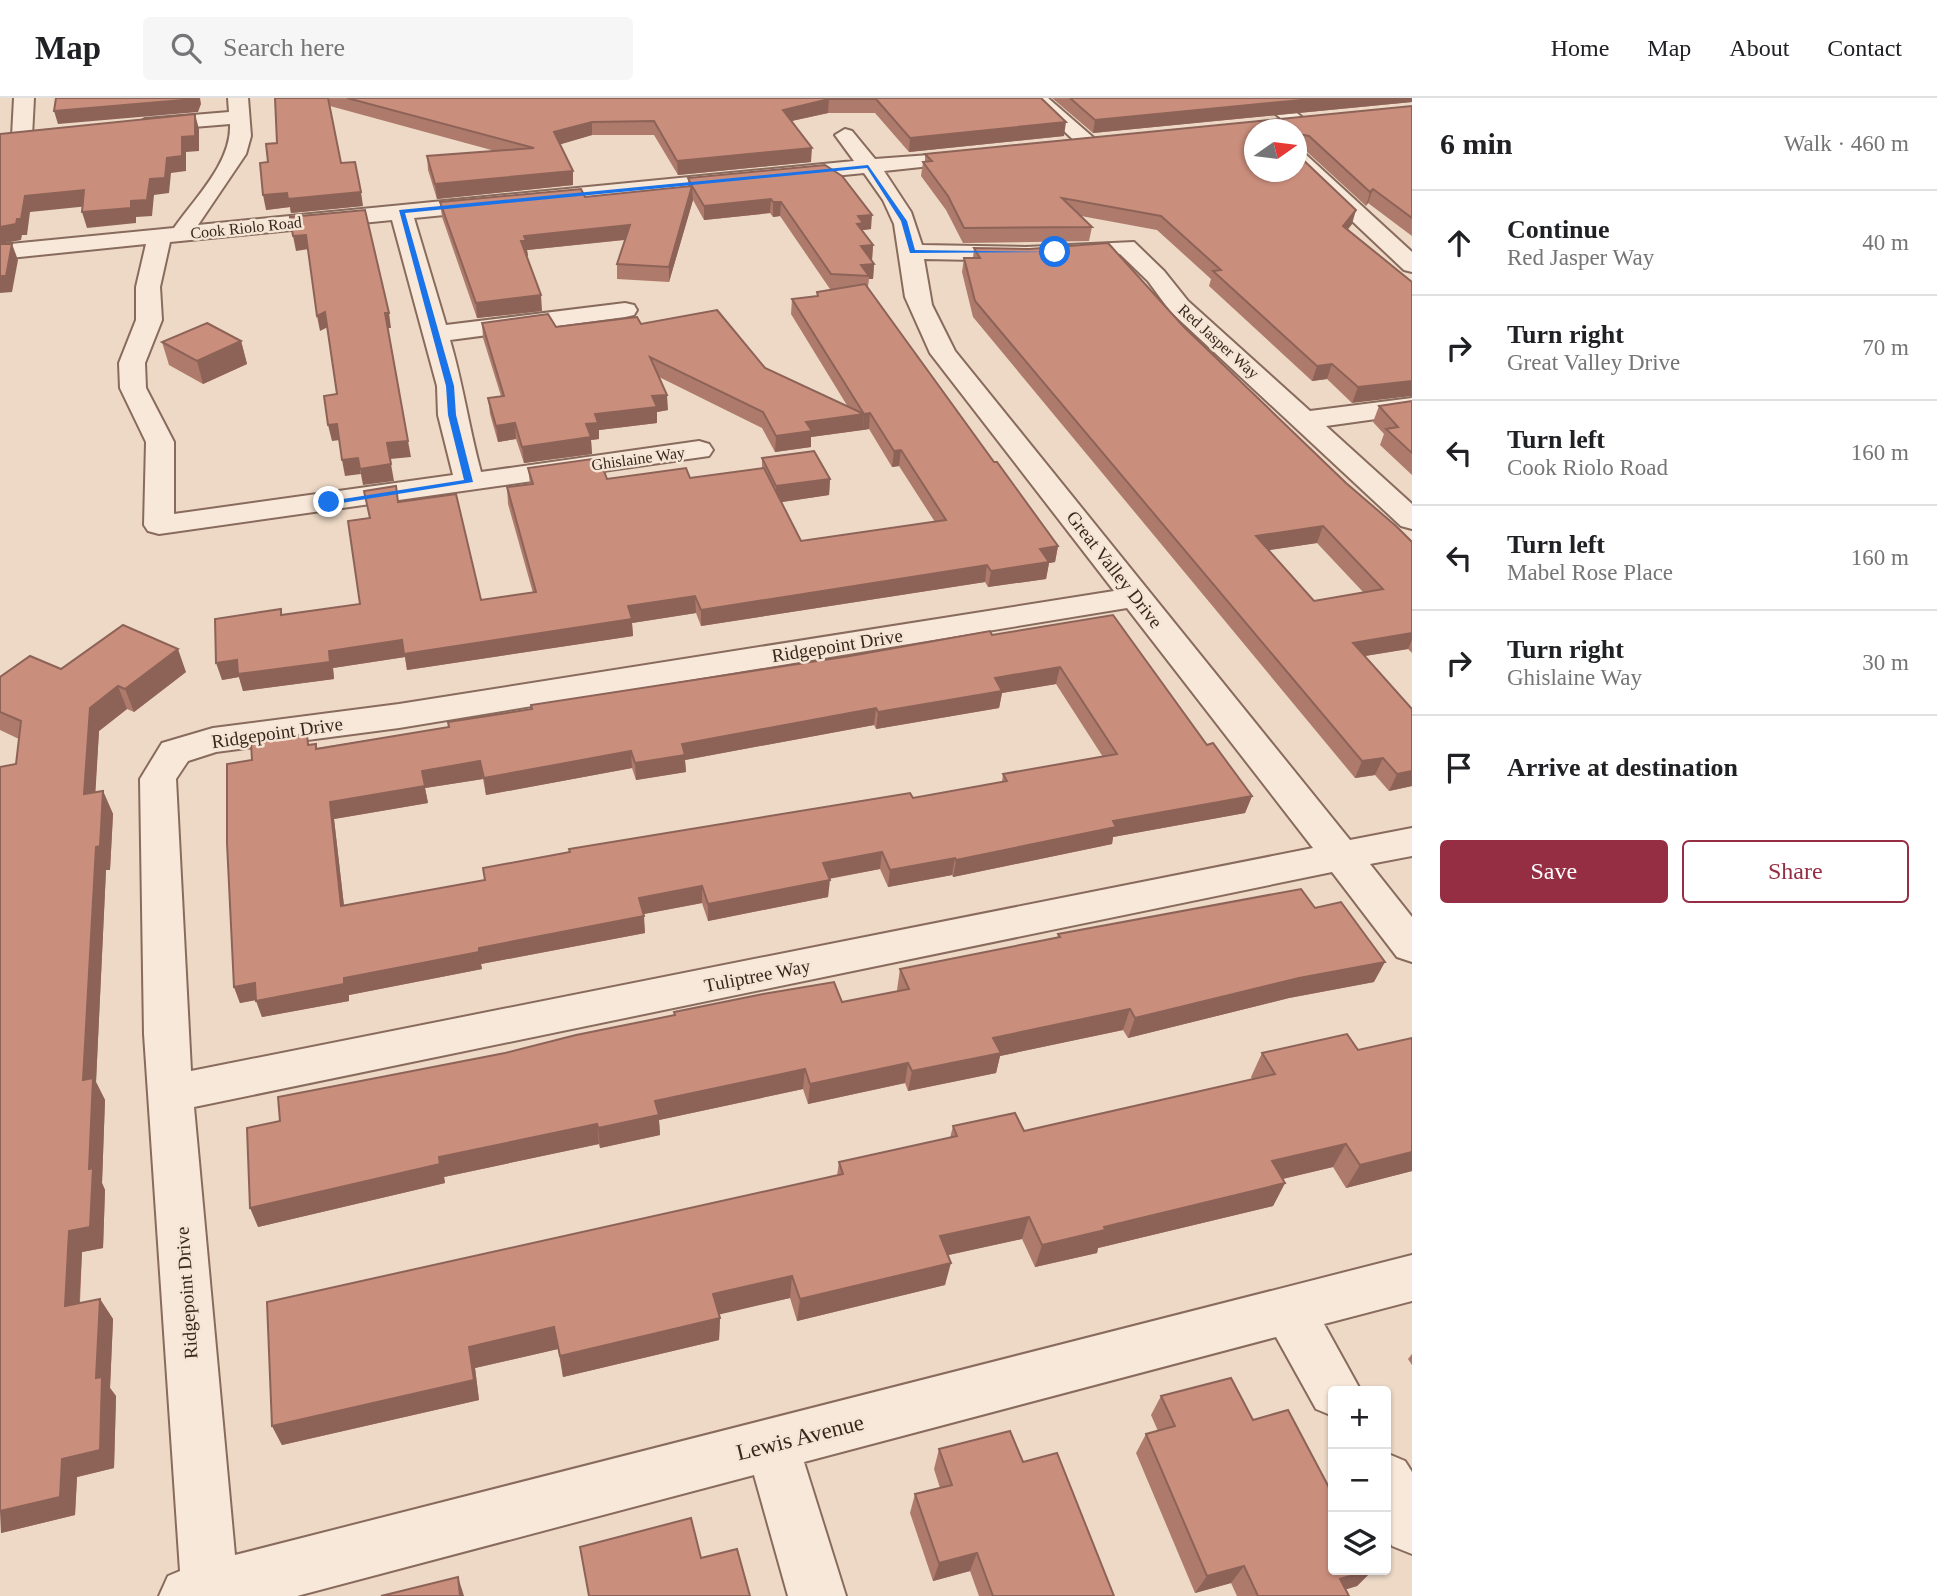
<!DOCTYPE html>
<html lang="en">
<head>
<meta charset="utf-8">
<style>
	:root { --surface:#fff; --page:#f6f6f6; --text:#202124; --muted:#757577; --line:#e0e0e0; --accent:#952e43 }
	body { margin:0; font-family:Georgia,serif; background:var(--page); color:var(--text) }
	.controls { position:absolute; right:21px; bottom:21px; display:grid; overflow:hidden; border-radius:7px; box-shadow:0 2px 5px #0004 }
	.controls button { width:63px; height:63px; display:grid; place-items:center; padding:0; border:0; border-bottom:2px solid var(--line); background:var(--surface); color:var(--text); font:35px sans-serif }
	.compass { position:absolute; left:1244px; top:21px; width:63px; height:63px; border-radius:50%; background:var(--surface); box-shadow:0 2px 5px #0004; rotate:76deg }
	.stop { position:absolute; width:21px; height:21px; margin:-16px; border:5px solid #1a73e8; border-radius:50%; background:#fff }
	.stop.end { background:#1a73e8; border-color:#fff; box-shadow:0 2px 7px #0008 }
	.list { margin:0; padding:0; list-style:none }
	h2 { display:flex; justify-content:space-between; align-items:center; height:91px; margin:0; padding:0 28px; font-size:30px }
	h2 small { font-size:23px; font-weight:400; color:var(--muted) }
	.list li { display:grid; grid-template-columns:46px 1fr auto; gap:21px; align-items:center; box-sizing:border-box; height:105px; padding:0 28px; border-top:2px solid var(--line) }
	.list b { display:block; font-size:26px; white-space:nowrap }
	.list p { margin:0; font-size:23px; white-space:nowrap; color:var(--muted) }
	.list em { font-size:23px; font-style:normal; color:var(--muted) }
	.actions { display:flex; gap:14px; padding:21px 28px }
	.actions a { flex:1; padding:16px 0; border:2px solid var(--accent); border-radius:7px; text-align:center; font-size:24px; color:var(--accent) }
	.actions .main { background:var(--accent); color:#fff }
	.icon { flex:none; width:38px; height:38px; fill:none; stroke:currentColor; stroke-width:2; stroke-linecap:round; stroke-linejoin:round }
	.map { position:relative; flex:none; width:1412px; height:1498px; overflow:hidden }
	header { display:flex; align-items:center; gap:42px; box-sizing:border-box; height:98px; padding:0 35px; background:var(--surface); border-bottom:2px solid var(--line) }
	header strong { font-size:33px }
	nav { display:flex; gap:38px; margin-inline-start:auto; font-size:24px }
	.search { width:490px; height:63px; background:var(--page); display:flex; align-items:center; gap:18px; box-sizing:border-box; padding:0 24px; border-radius:7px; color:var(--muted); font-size:26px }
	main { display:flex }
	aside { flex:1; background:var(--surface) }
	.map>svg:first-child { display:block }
</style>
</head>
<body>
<header>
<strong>Map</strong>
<div class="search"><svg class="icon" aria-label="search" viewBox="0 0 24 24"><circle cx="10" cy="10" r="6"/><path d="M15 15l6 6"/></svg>Search here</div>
<nav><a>Home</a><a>Map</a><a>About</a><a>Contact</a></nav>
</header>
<main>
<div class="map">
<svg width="1412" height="1498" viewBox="0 0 1412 1498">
	<rect width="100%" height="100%" fill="#edd9c6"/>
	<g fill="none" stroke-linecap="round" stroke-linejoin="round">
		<g stroke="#886b5c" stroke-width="4">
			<g id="minor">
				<polygon points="14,0 34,0 32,38 29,42 15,42 12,38"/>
				<path d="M228 0H248L251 38 246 56 198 127 854 63 835 37 845 31 852 33 875 61 984 53 987 57 977 63 884 73 911 114 922 147 1026 149 1134 144 1164 173 1188 203 1310 313 1412 300V316L1326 328 1412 406V431L1401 428 1170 213 1148 183 1120 156 1026 163 924 161 932 207 955 253 1350 742 1412 730V758L1370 766 1412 819V864L1397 859 1332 774 194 1009 235 1457 1412 1157V1203L1324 1226 1361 1293H1333V1318L1316 1311 1276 1239 804 1364 846 1498H788L754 1377 297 1498H159L168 1478 180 1473 144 936 140 681 162 645 213 630 399 606 1114 493 930 255 905 199 894 126 883 102 864 75 414 120 446 227 625 205 634 207 637 212 634 217 625 219 450 242C463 286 469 330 481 374L699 343 709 346 713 352 709 358 159 436 148 433 144 427 146 344 120 290 119 265 136 222V189L146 146 0 161V147L174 130C195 100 232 64 230 26L145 33 135 27 145 21 229 14ZM392 122 437 288 438 317 453 377 174 416V344L146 290 145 265 162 222 160 189 170 144ZM1127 510 1313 750 191 973 176 681 188 663 216 654 399 630Z"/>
				<polygon points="1029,0 1048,0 1095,41 1098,45 1095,49 1081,49"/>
				<polygon points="1255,0 1278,0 1308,24 1298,30 1291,28"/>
				<polygon points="1296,52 1303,54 1412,154 1412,174 1404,172 1296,70"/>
				<polygon points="1386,1355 1405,1363 1412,1374 1412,1456 1392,1448 1386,1436"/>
			</g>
		</g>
		<use href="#minor" fill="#f8e8d9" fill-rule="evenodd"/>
	</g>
	<g fill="#ae7a6c" fill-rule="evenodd">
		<polygon points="275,0 1041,0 1064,38 909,54 875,15 828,15 792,23 811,64 678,77 654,37 592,37 560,46 573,87 437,101 428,72 427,58 495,53 330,8 341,65 363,108 291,115 290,109 266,112 268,64 277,45"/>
		<polygon points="1052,0 1412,0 1412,4 1093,35"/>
		<polygon points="1412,8 1412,138 1368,105 1366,108 1305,52 1298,51 1297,56 1352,126 1347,132 1412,184 1352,305 1327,281 1312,283 1209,188 1211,181 1157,132 1081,118 1092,129 1089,143 963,145 946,112 921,78 923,64 925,64 925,56"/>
		<polygon points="825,67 871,131 863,132 863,133 873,147 872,162 871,162 874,166 873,181 869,181 868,189 994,364 1058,448 1055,464 1049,465 1046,481 988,489 985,484 701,528 696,515 632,525 633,538 407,572 405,559 333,570 334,581 243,593 239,579 222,582 282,517 360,506 370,420 398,404 481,502 533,495 508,406 507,389 530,386 528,370 607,381 690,380 762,370 762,360 830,381 829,397 781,404 801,443 935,424 899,368 892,369 869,331 811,339 811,349 775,354 762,330 659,279 668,312 657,314 657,325 599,332 599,341 591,342 592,356 524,365 516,341 498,344 490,316 488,300 501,298 483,240 482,225 556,229 641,226 765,270 848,309 791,216 792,201 817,198 832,191 830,191 780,118 773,119 770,115 704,122 693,102 669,184 617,181 617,166 625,142 527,152 528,158 526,158 542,213 477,220 442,119 440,104 585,99 688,88 688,80"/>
		<path d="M974 150 1183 228 1346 385 1412 444V555L1408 551 1365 558 1412 611V688L1389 693 1375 677 1355 680 973 219 962 174 964 160H973ZM1317 445 1364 495 1314 503 1269 452Z"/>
		<polygon points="241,243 247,266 203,286 169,267 162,244"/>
		<polygon points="1412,303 1412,377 1380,347 1384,336 1373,324 1379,308"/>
		<path d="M1113 517 1207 647 1252 698 1245 715 1113 739 1112 746 953 779 952 777 888 789 880 771 829 781 828 799 708 823 702 805 643 816 645 835 481 866 482 871 349 897V903L262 919 256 902 240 905 234 889 252 662 310 647 316 646 317 650 449 629 992 537ZM1056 586 1103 659 1003 676 1002 684 913 700 485 782 344 808 334 721 428 705 425 690 483 681 486 697 632 670 636 682 686 674 685 662 874 627 876 631 999 610 1002 595Z"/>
		<polygon points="61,571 186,574 134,614 127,611 99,633 95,694 103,693 113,716 110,772 106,772 96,984 105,1002 102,1085 105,1092 103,1150 82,1154 80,1205 100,1201 113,1221 110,1290 116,1298 114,1370 77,1379 75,1417 1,1435 0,669 16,666 19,641 0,632 0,579"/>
		<polygon points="1315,810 1374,884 1289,900 1128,940 1123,932 1000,958 996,975 908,993 905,985 808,1006 803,991 659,1022 660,1037 600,1050 599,1046 444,1079 445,1085 258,1129 280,1023 505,955 674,917 674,914 842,904 897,893 897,892 900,871 1057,840 1058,836"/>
		<polygon points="1262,955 1412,1073 1346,1090 1333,1069 1283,1081 1285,1085 1273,1108 1098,1150 1097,1155 1035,1169 1022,1141 948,1157 945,1187 797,1223 790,1200 718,1216 720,1220 719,1242 563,1279 558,1251 475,1270 479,1302 282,1347 272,1328 837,1078 839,1064 950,1040 953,1028 1024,1033 1252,981 1251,979"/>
		<polygon points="1412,1256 1412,1267 1408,1261"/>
		<polygon points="1161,1298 1253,1322 1373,1472 1357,1488 1346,1491 1349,1498 1237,1498 1231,1485 1195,1495 1136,1355 1146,1336 1158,1333 1151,1317"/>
		<polygon points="939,1351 1023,1364 1114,1498 979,1498 970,1473 933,1483 910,1415 915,1396 940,1390 934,1371"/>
	</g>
	<g fill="#8d6358">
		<polygon points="195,0 200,0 201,6 198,14 58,26 54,13"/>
		<polygon points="1322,0 1412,0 1412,4 1093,35 1095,22"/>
		<polygon points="829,1 828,15 782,25 783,12"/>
		<polygon points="195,16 199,31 199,53 186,54 186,73 171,75 169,95 154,97 152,118 136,119 136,125 87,130 82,114 131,103 150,81 182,39"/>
		<polygon points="592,24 592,37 555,48 554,34"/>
		<polygon points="1066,24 1064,38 909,54 910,40"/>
		<polygon points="812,50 811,64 678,77 677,63"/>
		<polygon points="573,73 573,87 437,101 435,86"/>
		<polygon points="692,88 693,102 669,184 669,169"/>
		<polygon points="1373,91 1368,105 1366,108 1370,94"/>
		<polygon points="84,92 89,108 30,114 27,137 22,137 21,142 0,146 0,129 17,121 25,98"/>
		<polygon points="361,94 363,108 291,115 290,109 266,112 263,97 287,95"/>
		<polygon points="771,101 770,115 704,122 704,108"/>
		<polygon points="773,104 781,104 780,118 773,119"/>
		<polygon points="1356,112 1352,126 1339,143 1343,128"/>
		<polygon points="872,117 871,131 863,132 862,139 856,140 858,118"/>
		<polygon points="630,127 631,141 527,152 528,158 522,158 521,143 524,138"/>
		<polygon points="306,137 309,151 296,153 293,138"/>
		<polygon points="12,146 18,162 12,194 0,195 0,178"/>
		<polygon points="873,147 872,162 859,163 861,148"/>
		<polygon points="874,166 873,181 869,181 869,178 861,167"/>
		<polygon points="541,197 542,213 477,220 476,205"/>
		<polygon points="325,214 328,229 320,233 317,218"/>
		<polygon points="385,215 389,215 391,230 387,230"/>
		<polygon points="241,243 247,266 203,286 197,263"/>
		<polygon points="1332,266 1327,281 1312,283 1317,268"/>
		<polygon points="1412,283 1412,298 1352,305 1358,289"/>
		<polygon points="667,297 668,312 657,314 657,325 599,332 599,341 591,342 592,356 524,365 522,349 586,326 595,316 652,298"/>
		<polygon points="870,315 869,331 863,332 864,316"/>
		<polygon points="864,316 863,332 811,339 811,349 775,354 776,338 806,324"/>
		<polygon points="515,325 516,341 498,344 496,328"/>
		<polygon points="337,326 340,342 332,343 328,327"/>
		<polygon points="408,343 411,359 390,361 387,345"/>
		<polygon points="901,352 899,368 892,369 894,353"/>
		<polygon points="358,360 361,376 345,378 342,362"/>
		<polygon points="391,366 394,383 363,387 360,371"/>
		<polygon points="830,381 829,397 776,405 776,388"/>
		<polygon points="1323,428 1317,445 1251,455 1256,438"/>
		<polygon points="1058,448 1055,464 1049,465 1046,481 988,489 991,473 1040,451"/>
		<polygon points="987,467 985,484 701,528 701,512"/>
		<polygon points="695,498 696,515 632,525 633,538 407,572 405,559 333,570 334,581 243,593 239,579 222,582 216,565 237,562 329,553"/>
		<polygon points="1412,535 1412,542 1408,551 1346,561 1353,545"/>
		<polygon points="178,551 186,574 134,614 125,591"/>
		<polygon points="1060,569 1056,586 1002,595 999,610 876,631 878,614 995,580"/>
		<polygon points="118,588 127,611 99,633 94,719 84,696 90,610"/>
		<polygon points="876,610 874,627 685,662 686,674 636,682 635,665 682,646"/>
		<polygon points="631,653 632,670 486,697 484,680"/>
		<polygon points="1383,660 1375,677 1355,680 1362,663"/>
		<polygon points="480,663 483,681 425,690 428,705 334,721 346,825 341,808 330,704 422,673"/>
		<polygon points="1412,673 1412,688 1389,693 1397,676"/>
		<polygon points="103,693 113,716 110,772 106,772 96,984 105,1002 102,1085 105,1092 103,1150 82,1154 78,1229 65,1208 69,1133 89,1071 83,982 96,749"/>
		<polygon points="1252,698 1245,715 1113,739 1112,746 953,779 956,762 1113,723"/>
		<polygon points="882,754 880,771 821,782 823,765"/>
		<polygon points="955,760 952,777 888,789 890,772"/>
		<polygon points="830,782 828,799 708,823 708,806"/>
		<polygon points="702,788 702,805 639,817 639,800"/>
		<polygon points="644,818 645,835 481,866 482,871 349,897 349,903 262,919 256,903 344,880 479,850"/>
		<polygon points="1385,864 1374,884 1289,900 1128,940 1135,920 1299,880"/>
		<polygon points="255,885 261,901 240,905 234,889"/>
		<polygon points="1130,911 1123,932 1000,958 996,975 908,993 912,973 993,940"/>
		<polygon points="908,965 905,985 808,1006 810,986"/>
		<polygon points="805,971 803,991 659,1022 660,1037 600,1050 598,1030 655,1003"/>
		<polygon points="597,1026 599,1046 444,1079 445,1085 258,1129 250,1110 439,1059"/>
		<polygon points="1346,1046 1333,1069 1260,1086 1272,1063"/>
		<polygon points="1412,1054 1412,1073 1346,1090 1360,1067"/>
		<polygon points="1285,1085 1273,1108 1098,1150 1097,1155 1035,1169 1042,1147 1104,1129"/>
		<polygon points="1029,1119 1022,1141 935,1160 940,1138"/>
		<polygon points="951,1165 945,1187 797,1223 800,1201"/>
		<polygon points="792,1178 790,1200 713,1218 713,1196"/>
		<polygon points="100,1201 113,1221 110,1290 116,1298 114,1370 77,1379 75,1417 1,1435 0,1413 62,1361 96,1280"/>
		<polygon points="720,1220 719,1242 563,1279 560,1258"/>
		<polygon points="554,1229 558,1251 475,1270 479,1302 282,1347 272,1328 469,1249"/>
		<polygon points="977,1455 970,1473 933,1483 939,1465"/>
		<polygon points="1244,1468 1231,1485 1195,1495 1207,1478"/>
		<polygon points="1373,1472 1357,1488 1325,1498 1340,1481"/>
		<polygon points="458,1479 464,1498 460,1498"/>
	</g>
	<g fill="#ca8e7d" stroke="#8d6358" stroke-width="2" fill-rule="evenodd">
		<polygon points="56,0 195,0 195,1 54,13"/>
		<polygon points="275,0 328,0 341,65 355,64 361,94 288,101 287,95 263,97 260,65 268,64 266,46 277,45"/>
		<polygon points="347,0 1041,0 1066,24 910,40 876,1 829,1 783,12 812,50 677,63 654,23 592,24 554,34 573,73 435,86 427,58 534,50"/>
		<polygon points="1070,0 1322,0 1095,22"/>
		<path d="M1412 8V120L1373 91 1370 94 1309 38 1298 36 1297 56 1356 112 1343 128 1412 184V283L1358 289 1332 266 1317 268 1213 173 1221 172 1161 118 1062 100 1092 129 964 130 948 98 923 64 932 63 925 56ZM1255 32H1297V74H1255Z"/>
		<polygon points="195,16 195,38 182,39 182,58 167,60 165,80 150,81 147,102 131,103 131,110 82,114 84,92 25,98 21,121 17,121 16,126 0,129 0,36"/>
		<polygon points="825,67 842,78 872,117 858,118 863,125 857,126 873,147 861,148 874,166 861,167 869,178 831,176 781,104 773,104 771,101 704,108 692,88 669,169 617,166 630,127 524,138 526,143 521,143 541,197 476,205 440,104 581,91 585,99 692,88 688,80"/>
		<polygon points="365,112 389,215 385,215 408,343 387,345 391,366 360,371 358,360 342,362 337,326 328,327 324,298 337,296 325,214 317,218 306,137 293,138 290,119"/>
		<path d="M1108 145 1183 228 1346 385 1396 428 1412 444V535L1353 545 1412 611V673L1397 676 1383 660 1362 663 975 203 964 160H980L974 150 1029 151ZM1323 428 1383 491 1314 503 1256 438Z"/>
		<polygon points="0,146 12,146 6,178 0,178"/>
		<polygon points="865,186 994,364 997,364 1058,448 1040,451 1049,464 991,473 987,467 701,512 695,498 628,508 632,521 404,556 402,542 329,553 330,564 238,576 237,562 216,565 215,521 281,511 281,517 360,506 348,423 370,420 364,393 396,388 398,404 456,396 481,502 536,494 507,389 533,386 528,370 599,360 607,381 686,370 690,380 764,370 801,443 946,422 901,352 894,353 870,315 864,316 792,201 818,198 817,194"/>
		<polygon points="717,212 765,270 864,316 806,324 812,333 776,338 763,314 650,259 667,297 652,298 657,309 595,316 598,325 586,326 591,339 522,349 515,325 496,328 488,300 504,298 482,225 548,216 556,229 637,219 641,226"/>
		<polygon points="207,225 241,243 197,263 162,244"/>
		<polygon points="1412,303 1412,355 1386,331 1398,329 1379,308"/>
		<polygon points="814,353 830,381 776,388 762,360"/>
		<path d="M1113 517 1207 647 1213 645 1252 698 1113 723 1116 729 956 762 955 760 890 772 882 754 823 765 830 782 708 806 702 788 639 800 644 818 479 850V854L344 880V886L256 903 255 885 234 889 227 745V666L252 662 251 645 307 636 308 647 316 646V651L449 629 448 624 532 611 531 607 850 558 990 533 992 537ZM1060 569 1117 656 1003 676 1007 683 913 700 910 695 569 751 570 754 483 770 485 782 341 808 330 704 425 688 422 673 480 663 484 680 631 653 635 665 685 657 682 646 876 610 878 614 1002 593 995 580Z"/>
		<polygon points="123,527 178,551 125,591 118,588 90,610 84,696 103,693 100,748 96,749 83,982 93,980 89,1071 93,1070 90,1129 69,1133 65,1208 100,1201 96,1280 102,1279 100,1352 62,1361 60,1399 0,1413 0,669 16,666 21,623 0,614 0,579 30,558 61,571"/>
		<polygon points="1301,791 1315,810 1341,804 1385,864 1299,880 1135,920 1130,911 993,940 1001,955 912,973 908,965 810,986 805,971 655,1003 659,1017 598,1030 597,1026 439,1059 440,1066 250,1110 247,1030 280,1023 278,999 505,955 576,937 675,917 674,914 763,896 834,884 842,904 909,891 900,871 1060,839 1058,836"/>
		<polygon points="1347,936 1358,952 1412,940 1412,1054 1360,1067 1346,1046 1272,1063 1285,1085 1104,1129 1105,1132 1042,1147 1029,1119 940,1138 951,1165 800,1201 792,1178 713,1196 720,1220 560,1258 554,1229 469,1249 474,1282 272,1328 267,1204 843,1076 839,1064 957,1038 953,1028 1015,1015 1024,1033 1275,976 1262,955"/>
		<polygon points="1231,1280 1253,1322 1288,1312 1333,1397 1333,1472 1372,1472 1340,1481 1349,1498 1258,1498 1244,1468 1207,1478 1146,1336 1175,1328 1161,1298"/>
		<polygon points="1010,1333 1023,1364 1057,1355 1114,1498 993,1498 977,1455 939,1465 915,1396 952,1387 939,1351"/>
		<polygon points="691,1420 701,1460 737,1451 750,1498 589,1498 580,1449"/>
		<polygon points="458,1479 460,1498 381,1498"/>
	</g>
	<polygon fill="#1a73e8" points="868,67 907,123 915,152 1059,154 910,155 901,123 867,70 405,115 454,288 456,317 473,384 329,407 324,404 464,382 448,317 446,288 399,112"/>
	<g text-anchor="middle" stroke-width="5" stroke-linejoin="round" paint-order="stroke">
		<g font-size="16" fill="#38271f" stroke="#f5e5d5">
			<text transform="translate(246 129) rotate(-6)" y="6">Cook Riolo Road</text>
			<text transform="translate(1219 243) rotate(42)" y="6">Red Jasper Way</text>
			<text transform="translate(638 360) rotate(-8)" y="6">Ghislaine Way</text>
		</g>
		<g font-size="19" fill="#38271f" stroke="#f5e5d5">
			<text transform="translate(1115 471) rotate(52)" y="7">Great Valley Drive</text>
			<text transform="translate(837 547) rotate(-9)" y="7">Ridgepoint Drive</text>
			<text transform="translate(277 634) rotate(-8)" y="7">Ridgepoint Drive</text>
			<text transform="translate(757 877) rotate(-11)" y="7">Tuliptree Way</text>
			<text transform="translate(186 1195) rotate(-94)" y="7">Ridgepoint Drive</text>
		</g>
		<g font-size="23" fill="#38271f" stroke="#f5e5d5">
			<text transform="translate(800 1339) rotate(-14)" y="8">Lewis Avenue</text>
		</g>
	</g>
</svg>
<div class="controls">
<button>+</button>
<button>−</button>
<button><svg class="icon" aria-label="layers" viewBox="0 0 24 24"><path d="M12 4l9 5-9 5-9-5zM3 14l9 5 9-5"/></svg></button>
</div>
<svg class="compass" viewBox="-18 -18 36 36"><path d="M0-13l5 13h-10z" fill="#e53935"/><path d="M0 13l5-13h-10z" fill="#757577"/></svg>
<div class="stop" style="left:1055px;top:154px"></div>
<div class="stop end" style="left:329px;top:404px"></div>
</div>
<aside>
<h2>6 min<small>Walk · 460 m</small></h2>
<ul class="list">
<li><svg class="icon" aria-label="ahead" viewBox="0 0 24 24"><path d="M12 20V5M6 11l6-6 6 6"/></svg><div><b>Continue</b><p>Red Jasper Way</p></div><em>40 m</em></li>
<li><svg class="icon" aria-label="right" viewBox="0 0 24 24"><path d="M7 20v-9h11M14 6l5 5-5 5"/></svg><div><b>Turn right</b><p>Great Valley Drive</p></div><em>70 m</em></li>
<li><svg class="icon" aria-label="left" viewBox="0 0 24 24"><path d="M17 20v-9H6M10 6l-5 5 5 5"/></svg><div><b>Turn left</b><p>Cook Riolo Road</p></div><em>160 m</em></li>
<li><svg class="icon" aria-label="left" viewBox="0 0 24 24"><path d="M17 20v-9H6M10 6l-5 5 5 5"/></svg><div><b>Turn left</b><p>Mabel Rose Place</p></div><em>160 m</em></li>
<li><svg class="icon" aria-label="right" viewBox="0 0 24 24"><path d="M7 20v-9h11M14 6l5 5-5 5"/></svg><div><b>Turn right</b><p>Ghislaine Way</p></div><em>30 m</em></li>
<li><svg class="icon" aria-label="arrive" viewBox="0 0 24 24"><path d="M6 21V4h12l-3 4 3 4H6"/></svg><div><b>Arrive at destination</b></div></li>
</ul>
<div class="actions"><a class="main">Save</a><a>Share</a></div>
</aside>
</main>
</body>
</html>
